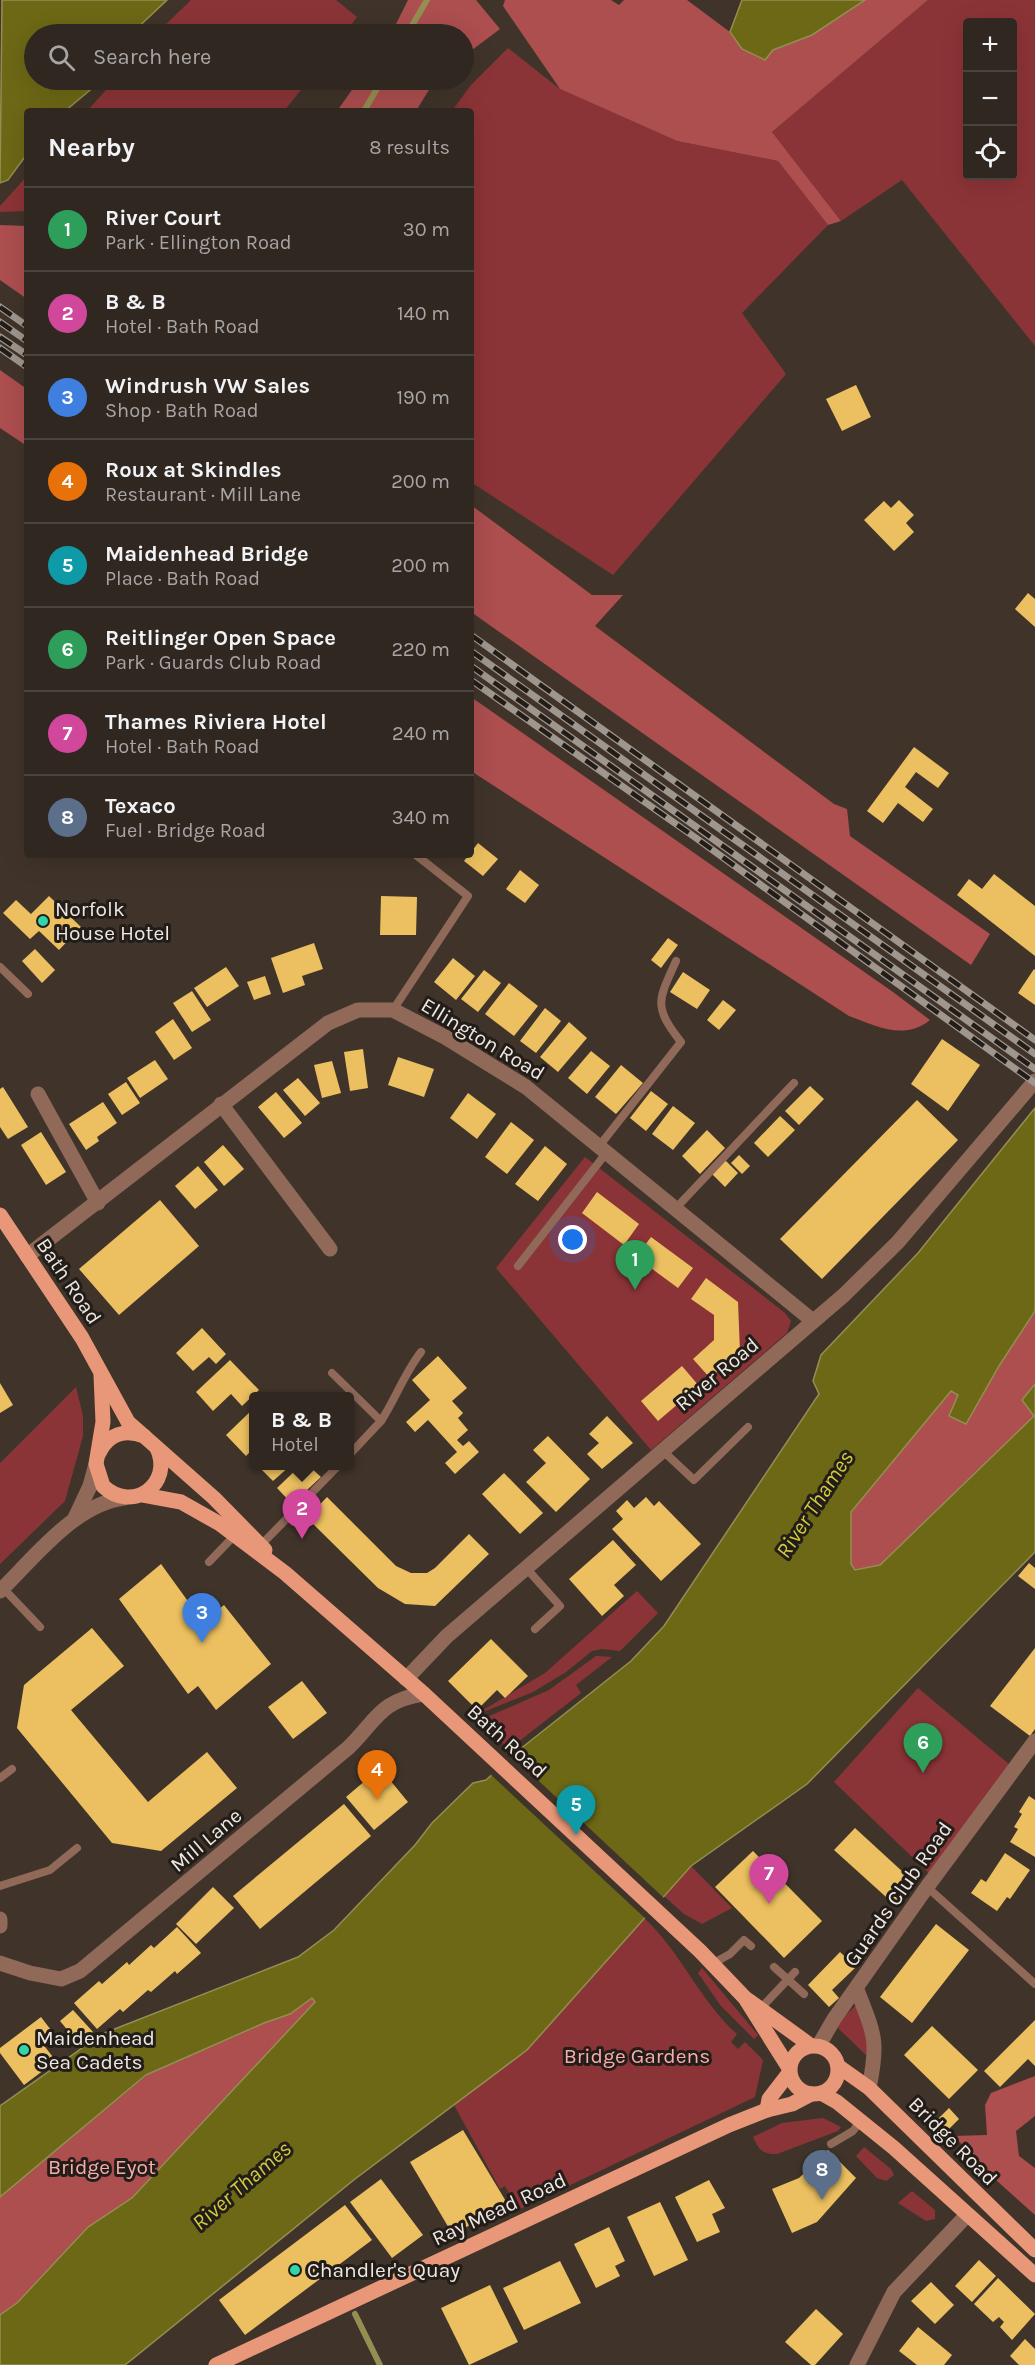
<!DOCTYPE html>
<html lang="en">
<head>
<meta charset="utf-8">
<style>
	:root { --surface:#302720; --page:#3c332d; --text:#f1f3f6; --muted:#a8a5a5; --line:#4b443e; --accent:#32d4a9 }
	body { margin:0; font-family:Karla,sans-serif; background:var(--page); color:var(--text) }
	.controls { position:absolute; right:18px; top:18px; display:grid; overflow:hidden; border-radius:6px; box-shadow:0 6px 24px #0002 }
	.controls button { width:54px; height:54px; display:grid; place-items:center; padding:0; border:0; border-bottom:2px solid var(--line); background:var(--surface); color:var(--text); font:30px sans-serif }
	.you { position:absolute; left:573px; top:1240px; width:21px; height:21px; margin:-15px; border:4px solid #fff; border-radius:50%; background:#1a73e8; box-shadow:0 0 0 9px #1a73e833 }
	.badge { display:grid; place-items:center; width:39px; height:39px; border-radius:50%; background:var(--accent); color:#fff; font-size:20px; font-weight:700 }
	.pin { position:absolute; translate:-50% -50px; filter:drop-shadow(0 2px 3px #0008) }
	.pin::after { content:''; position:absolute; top:32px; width:21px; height:18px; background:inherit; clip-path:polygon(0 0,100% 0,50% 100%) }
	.popup { position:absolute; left:249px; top:1392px; width:105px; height:78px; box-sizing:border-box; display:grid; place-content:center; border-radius:6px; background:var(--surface); filter:drop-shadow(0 2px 4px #0005); font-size:20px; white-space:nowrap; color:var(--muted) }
	.popup b { font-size:22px; color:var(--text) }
	.popup::after { content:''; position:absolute; left:50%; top:100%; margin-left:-12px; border:12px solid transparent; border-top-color:var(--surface) }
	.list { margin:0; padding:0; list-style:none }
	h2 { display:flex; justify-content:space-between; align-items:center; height:78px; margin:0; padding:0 24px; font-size:26px }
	h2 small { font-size:20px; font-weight:400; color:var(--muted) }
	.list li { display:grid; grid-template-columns:39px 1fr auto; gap:18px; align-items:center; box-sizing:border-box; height:84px; padding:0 24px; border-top:2px solid var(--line) }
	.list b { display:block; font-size:22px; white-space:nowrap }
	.list p { margin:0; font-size:20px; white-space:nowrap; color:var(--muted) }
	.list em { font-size:20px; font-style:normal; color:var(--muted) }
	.icon { flex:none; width:33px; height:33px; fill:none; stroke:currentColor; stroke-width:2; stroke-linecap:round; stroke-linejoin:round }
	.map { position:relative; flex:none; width:1035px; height:2365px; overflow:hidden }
	.search { position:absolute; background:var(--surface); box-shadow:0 6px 24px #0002; left:24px; top:24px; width:450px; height:66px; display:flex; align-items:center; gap:15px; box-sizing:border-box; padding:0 21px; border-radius:33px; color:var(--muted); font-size:22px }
	.panel { position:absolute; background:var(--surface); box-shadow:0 6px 24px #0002; left:24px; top:108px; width:450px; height:750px; border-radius:6px }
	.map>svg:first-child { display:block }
</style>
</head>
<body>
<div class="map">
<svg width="1035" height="2365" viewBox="0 0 1035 2365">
	<rect width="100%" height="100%" fill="#40342a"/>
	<g fill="#8b3437" fill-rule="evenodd">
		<polygon points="191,0 336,0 357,17 344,34 156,34"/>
		<path d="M928 0H1035V346L902 180 841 221 772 132ZM968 22H1012V176H968Z"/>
		<polygon points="508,48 560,89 677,141 778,161 828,225 742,313 786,374 613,575 471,482 471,111 452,111 470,86"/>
		<polygon points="115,80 309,80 284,111 87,111"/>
		<polygon points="27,176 27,211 0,212 0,206"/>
		<polygon points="585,1157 785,1313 791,1321 787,1333 651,1450 496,1268"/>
		<polygon points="76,1387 83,1416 83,1436 65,1501 0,1564 0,1463"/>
		<polygon points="637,1591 658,1613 620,1651 602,1649 592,1651 566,1672 533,1692 473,1716 545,1673"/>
		<polygon points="596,1656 612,1657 576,1685 581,1693 509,1749 478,1721 549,1690"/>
		<polygon points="918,1688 1010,1765 931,1875 834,1782"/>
		<polygon points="691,1866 732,1908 702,1924 684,1914 664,1896"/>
		<path d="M644 1918C681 1952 699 2000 737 2034L731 2042 738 2049 745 2042 763 2060 755 2097 518 2210 505 2186 500 2189 454 2105 527 2050Z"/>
		<polygon points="702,1968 758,2035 754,2039 721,2006 698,1973"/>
		<polygon points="855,2006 860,2011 871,2060 838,2028 839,2022"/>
		<path d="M823 2118 841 2127 838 2131 777 2154C762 2154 759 2150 753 2137L782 2123Z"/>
		<polygon points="864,2147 891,2169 894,2175 886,2181 877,2178 856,2156"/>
		<polygon points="912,2191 935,2210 935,2219 926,2221 898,2203"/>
	</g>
	<g fill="#ad4e4f">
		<polygon points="408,0 476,0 500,29 464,56 464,34 391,34"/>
		<polygon points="505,0 611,0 619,5 624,0 687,0 730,32 742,49 773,50 812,35 865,0 928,0 772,132 841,221 828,225 778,161 677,141 560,89 503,6"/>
		<polygon points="359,80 435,80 416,111 337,111"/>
		<polygon points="0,225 27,226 27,299 0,280"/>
		<polygon points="0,370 27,389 27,446 0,428"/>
		<polygon points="471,505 592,595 623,595 595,626 834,804 847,809 850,836 990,934 971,965 471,612"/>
		<path d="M471 697 893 992 930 1020C904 1041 877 1026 849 1016L471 771Z"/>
		<polygon points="1035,1311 1035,1384 1022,1400 1034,1416 880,1565 855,1570 851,1565 851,1512 951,1391 958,1395 999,1366"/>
		<polygon points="313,1997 315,2002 132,2198 88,2227 17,2303 0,2315 0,2197 147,2075 264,2023 290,2014"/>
		<polygon points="1035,2076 1035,2116 1016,2131 1019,2156 1035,2168 1035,2215 987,2172 954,2136 987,2135 985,2105 991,2093"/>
	</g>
	<g fill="#6d6815" stroke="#948e52" stroke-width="1.5">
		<polygon points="2,0 167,0 131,34 34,34 34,80 102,80 65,111 27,111 27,154 8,180 0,183"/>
		<polygon points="742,0 865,0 812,35 773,50 765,60 742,49 730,32"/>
		<polygon points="1035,1108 1035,1311 999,1366 966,1424 949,1416 958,1395 951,1391 851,1512 851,1564 855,1570 880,1565 1034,1416 1022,1400 1035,1384 1035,1552 807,1784 691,1866 527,2050 355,2179 125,2365 0,2365 0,2315 17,2303 88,2227 132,2198 315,2002 312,1998 290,2014 264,2023 146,2075 0,2197 0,2106 102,2034 298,1957 334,1930 415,1845 432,1823 473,1783 486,1780 519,1750 631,1661 664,1626 819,1394 813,1381 821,1355 918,1253"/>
	</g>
	<polygon fill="#40342a" points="510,1754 665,1899 647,1920 489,1773"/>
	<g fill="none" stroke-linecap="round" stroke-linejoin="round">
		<g stroke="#948e52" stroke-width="6">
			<polyline points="407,34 427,0"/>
			<polyline points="364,111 382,80"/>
			<polyline points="355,2314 380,2365"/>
		</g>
	</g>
	<g fill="#ecc060">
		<polygon points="856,385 871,417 842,431 826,399"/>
		<polygon points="899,500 914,515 906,523 914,532 894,551 864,520 884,501 891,508"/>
		<polygon points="1028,593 1035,599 1035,627 1015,609"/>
		<polygon points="914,747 949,773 938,788 916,772 905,787 933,809 923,822 898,803 883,823 867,811"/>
		<polygon points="478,843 498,859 483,876 464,861"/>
		<polygon points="520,870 539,885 525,903 506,889"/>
		<polygon points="994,874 1035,906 1035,956 957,895 969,879 982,889"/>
		<polygon points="49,896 81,927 59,950 39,931 30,939 3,913 16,900 31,914"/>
		<polygon points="381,896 417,897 416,935 380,935"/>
		<polygon points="668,938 678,945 661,968 651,960"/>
		<polygon points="314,943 323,969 302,976 305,985 283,993 271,958"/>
		<polygon points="35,949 55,970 42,983 22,961"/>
		<polygon points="453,958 475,976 456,1000 434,982"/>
		<polygon points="226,967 239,986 207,1007 194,988"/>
		<polygon points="1034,969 1035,970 1035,1005 1018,993"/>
		<polygon points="484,970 501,983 478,1012 461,999"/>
		<polygon points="683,972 710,990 697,1009 670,992"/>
		<polygon points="265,976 271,994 254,1000 247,982"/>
		<polygon points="509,983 538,1006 514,1036 485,1014"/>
		<polygon points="192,991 211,1020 192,1032 173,1003"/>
		<polygon points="723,1000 736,1010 719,1030 707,1020"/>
		<polygon points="545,1008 561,1021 536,1053 520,1041"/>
		<polygon points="173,1019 192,1048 174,1060 155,1032"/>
		<polygon points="569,1022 587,1038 558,1072 540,1057"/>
		<polygon points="942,1039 980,1065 948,1111 911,1084"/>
		<polygon points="363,1049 368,1088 350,1091 344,1052"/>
		<polygon points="591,1051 610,1066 587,1094 568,1078"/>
		<polygon points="398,1057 434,1069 424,1097 388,1085"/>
		<polygon points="155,1060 168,1079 140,1098 127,1078"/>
		<polygon points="332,1061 341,1093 322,1098 314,1065"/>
		<polygon points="621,1065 643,1083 616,1114 595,1097"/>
		<polygon points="298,1078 320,1103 305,1116 283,1090"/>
		<polygon points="126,1082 140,1103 122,1115 108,1094"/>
		<polygon points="810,1086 824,1099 799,1125 785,1111"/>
		<polygon points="3,1087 28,1127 8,1139 0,1127 0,1089"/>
		<polygon points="651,1091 668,1104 646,1131 630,1118"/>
		<polygon points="276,1092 302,1123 284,1138 258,1107"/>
		<polygon points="468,1093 496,1114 477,1139 450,1118"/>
		<polygon points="917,1100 958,1140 822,1279 780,1239"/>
		<polygon points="103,1102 117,1123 97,1137 99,1141 86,1150 69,1124"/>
		<polygon points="673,1106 695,1123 673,1150 652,1134"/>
		<polygon points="780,1116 795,1130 768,1157 754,1143"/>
		<polygon points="511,1122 534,1140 507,1174 485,1157"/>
		<polygon points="707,1130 725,1148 700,1174 682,1156"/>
		<polygon points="41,1132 66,1172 46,1185 21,1145"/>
		<polygon points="223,1145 244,1169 224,1186 204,1162"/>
		<polygon points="545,1146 567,1164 538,1201 515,1184"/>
		<polygon points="739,1155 750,1166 742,1174 731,1163"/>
		<polygon points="725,1160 738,1173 725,1187 712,1174"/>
		<polygon points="198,1166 218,1190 195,1209 175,1186"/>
		<polygon points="597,1192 639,1224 624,1245 582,1213"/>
		<polygon points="160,1200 199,1246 119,1315 79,1269"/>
		<polygon points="651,1237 693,1268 678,1288 636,1257"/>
		<polygon points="706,1278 738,1302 740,1352 710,1378 693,1359 714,1340 714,1315 691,1299"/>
		<polygon points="202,1328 226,1354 216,1364 209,1357 193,1371 176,1353"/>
		<polygon points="438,1356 467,1388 452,1401 463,1413 458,1418 468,1430 457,1440 463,1446 469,1441 479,1452 455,1474 445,1463 457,1452 428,1420 415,1432 406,1422 430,1400 412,1380"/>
		<polygon points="230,1360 259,1390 242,1406 231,1394 213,1411 196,1392"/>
		<polygon points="682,1366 699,1386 658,1421 641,1401"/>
		<polygon points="0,1383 13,1405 0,1413"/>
		<polygon points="254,1408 254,1448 246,1456 226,1435"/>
		<polygon points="607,1416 633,1443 602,1469 587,1454 599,1443 589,1434"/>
		<polygon points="548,1436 590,1479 556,1512 526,1482 546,1463 533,1450"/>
		<polygon points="258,1466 290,1466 273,1481"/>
		<polygon points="300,1466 309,1466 321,1477 292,1504 277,1488"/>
		<polygon points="504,1473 543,1513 520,1534 482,1494"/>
		<polygon points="327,1497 396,1566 411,1573 427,1573 435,1568 469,1534 489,1554 435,1606 405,1604 378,1588 307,1518"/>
		<polygon points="646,1497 654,1506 659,1501 701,1544 661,1581 612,1529 623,1519 616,1511 627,1500 634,1508"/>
		<polygon points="613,1540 636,1565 614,1585 624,1596 602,1616 569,1579"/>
		<polygon points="1029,1563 1035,1568 1035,1589 1018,1576"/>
		<polygon points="161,1564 203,1622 224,1605 271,1664 216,1710 198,1686 188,1694 119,1599"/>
		<polygon points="92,1628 124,1666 71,1710 148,1802 207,1752 237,1788 161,1851 112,1843 17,1728 24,1685"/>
		<polygon points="491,1639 528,1676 505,1698 497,1690 477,1710 448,1681"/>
		<polygon points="1035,1648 1035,1729 1030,1736 990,1706"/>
		<polygon points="302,1681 327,1713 293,1739 268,1707"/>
		<polygon points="380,1768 408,1802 374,1830 346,1797"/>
		<polygon points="1029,1796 1035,1800 1035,1857 1010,1842 1018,1829 1014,1827 1022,1814 1019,1812"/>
		<polygon points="344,1804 371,1836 260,1929 233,1896"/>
		<polygon points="855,1828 916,1884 896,1906 834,1850"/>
		<polygon points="753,1851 822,1921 784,1958 715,1887"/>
		<polygon points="1005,1853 1030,1870 1010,1899 1007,1897 997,1911 971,1893 981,1879 986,1882"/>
		<polygon points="213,1887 234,1908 196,1944 176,1924"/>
		<polygon points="936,1924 969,1950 912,2023 880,1997"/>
		<polygon points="177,1927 201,1953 177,1974 175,1971 151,1992 148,1990 123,2012 120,2009 97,2029 74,2003 99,1981 102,1984 127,1962 129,1965 151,1945 154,1948"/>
		<polygon points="840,1952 856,1967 832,1990 839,1998 829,2007 808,1985"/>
		<polygon points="73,2010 93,2032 79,2044 60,2021"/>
		<polygon points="41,2017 54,2034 42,2043 56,2061 24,2085 0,2053 0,2048"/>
		<polygon points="1035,2020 1035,2066 1028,2059 1000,2087 984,2071"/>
		<polygon points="932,2026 978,2070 949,2099 904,2055"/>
		<polygon points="949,2108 959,2119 943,2135 933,2124"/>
		<polygon points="463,2130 507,2203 453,2235 410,2162"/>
		<polygon points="828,2150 856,2178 817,2222 792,2233 772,2189 799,2178"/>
		<polygon points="381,2179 423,2235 392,2258 350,2202"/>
		<polygon points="709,2180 725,2208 712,2214 720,2232 697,2242 675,2197"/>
		<polygon points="660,2202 688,2260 654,2276 627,2217"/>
		<polygon points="345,2205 372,2240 245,2335 219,2300"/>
		<polygon points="609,2227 625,2261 615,2266 620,2276 596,2288 574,2244"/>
		<polygon points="979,2260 996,2276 972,2302 955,2286"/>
		<polygon points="560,2261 581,2303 524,2330 503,2288"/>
		<polygon points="998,2278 1035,2314 1012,2340 1000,2327 1004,2322 999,2317 993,2322 974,2304"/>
		<polygon points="931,2282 954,2305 935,2324 911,2301"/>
		<polygon points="490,2285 518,2342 469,2365 441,2308"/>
		<polygon points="816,2309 843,2334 815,2365 811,2365 785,2342"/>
		<polygon points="918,2327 952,2355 944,2365 917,2365 899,2351"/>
		<polygon points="1025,2339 1035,2349 1035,2365 1019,2365 1010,2356"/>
	</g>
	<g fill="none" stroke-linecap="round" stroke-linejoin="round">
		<g stroke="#906959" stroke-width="8">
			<polyline points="0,967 28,994"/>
			<polyline points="393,1010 468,896 416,855"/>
			<path d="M600 1145 681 1042C653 1006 658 1001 676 961"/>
			<polyline points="676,1208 794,1083"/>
			<polyline points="518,1266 607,1152"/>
			<polyline points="332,1373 381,1421 350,1454"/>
			<path d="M381 1421C396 1398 404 1374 421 1352"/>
			<polyline points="662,1450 694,1480 748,1427"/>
			<polyline points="261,1545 338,1466"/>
			<polyline points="209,1562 235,1535"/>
			<polyline points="527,1569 560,1606 535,1629"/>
			<polyline points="3,1588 40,1627"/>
			<polyline points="0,1778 12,1769"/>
			<polyline points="0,1886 50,1870 77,1848"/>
			<polyline points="927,1887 1035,1984"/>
			<polyline points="712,1964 730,1954 744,1940 751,1946"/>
			<polyline points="774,1967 804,1994"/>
			<polyline points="761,2008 795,1972"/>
			<polyline points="831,2144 853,2131 861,2120"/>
		</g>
		<g stroke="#906959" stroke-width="15">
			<polyline points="38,1094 98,1203"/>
			<polyline points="221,1104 330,1249"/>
			<polyline points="27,1256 328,1023 358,1010 393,1010 445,1037 526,1087 813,1321"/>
			<polyline points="75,1518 90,1486 96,1464"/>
			<path d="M0 1591C34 1558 75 1504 124 1498"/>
			<polyline points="406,1679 447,1636 844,1295 898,1242 1035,1081"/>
			<polyline points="0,1919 0,1926"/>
			<path d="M0 1963 30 1973 61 1979 80 1971 348 1748C376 1721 380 1700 424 1694"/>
			<path d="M857 1990C874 2034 879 2040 869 2088"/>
			<polyline points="819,2045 834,2019 927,1887 1035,1741"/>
			<polyline points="857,2365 894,2292 967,2215"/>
		</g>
		<g stroke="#e89878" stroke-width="15">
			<polyline points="0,1215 82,1338 128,1422 214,1498 265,1550"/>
			<path d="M101 1375 103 1422 96 1464 103 1486C132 1514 174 1484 157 1448"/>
			<path d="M99 1453C108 1434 125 1429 144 1436"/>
			<polyline points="143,1495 181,1502 220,1524 285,1573 424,1694 700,1951 745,1998 789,2068"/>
			<polyline points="748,2000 810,2045"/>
			<circle cx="814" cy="2070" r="24"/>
			<polyline points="838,2066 869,2088 1035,2250"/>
			<polyline points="821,2093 837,2102 894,2148 1035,2275"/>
			<polyline points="767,2110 769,2099 789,2073"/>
			<polyline points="216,2365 729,2125 767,2110 792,2104 811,2094"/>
		</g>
		<g stroke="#9f968e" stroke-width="7">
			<g id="rail">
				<polyline points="0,307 27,326"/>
				<polyline points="0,322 27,341"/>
				<polyline points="0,337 27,355"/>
				<polyline points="0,348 27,367"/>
				<polyline points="471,635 1035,1040"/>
				<polyline points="471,651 1035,1054"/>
				<polyline points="471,666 1035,1069"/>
				<polyline points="471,680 696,838 1035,1083"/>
			</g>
		</g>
		<use href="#rail" stroke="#221d18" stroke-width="4.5" stroke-dasharray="14" stroke-linecap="butt"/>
	</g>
	<g fill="#32d4a9" stroke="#221d18" stroke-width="2">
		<circle cx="43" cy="921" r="6"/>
		<circle cx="24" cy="2050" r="6"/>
		<circle cx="295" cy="2270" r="6"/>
	</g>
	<g text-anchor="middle" stroke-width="6" stroke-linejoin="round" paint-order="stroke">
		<g font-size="21" fill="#efe7e1" stroke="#221d18" text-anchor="start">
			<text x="55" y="916">Norfolk<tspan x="55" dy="24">House Hotel</tspan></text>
			<text x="36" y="2045">Maidenhead<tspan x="36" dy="24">Sea Cadets</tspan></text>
			<text x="307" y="2277">Chandler's Quay</text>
		</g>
		<g font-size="21" fill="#efe7e1" stroke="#221d18">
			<text transform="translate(483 1039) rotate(31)" y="7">Ellington Road</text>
			<text transform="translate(69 1281) rotate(56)" y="7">Bath Road</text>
			<text transform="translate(717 1374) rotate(-40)" y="7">River Road</text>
			<text transform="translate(507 1741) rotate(42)" y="7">Bath Road</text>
			<text transform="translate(206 1840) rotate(-40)" y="7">Mill Lane</text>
			<text transform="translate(898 1894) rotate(-55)" y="7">Guards Club Road</text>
			<text transform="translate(953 2141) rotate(45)" y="7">Bridge Road</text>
			<text transform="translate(499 2209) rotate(-25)" y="7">Ray Mead Road</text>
		</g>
		<g font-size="21" fill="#faacaa" stroke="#221d18">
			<text x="637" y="2063">Bridge Gardens</text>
			<text x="102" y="2174">Bridge Eyot</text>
		</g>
		<g font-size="22" font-style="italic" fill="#d2ca3d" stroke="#221d18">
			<text transform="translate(814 1504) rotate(-57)" y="8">River Thames</text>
			<text transform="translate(241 2185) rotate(-41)" y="8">River Thames</text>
		</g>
	</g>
</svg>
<div class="controls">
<button>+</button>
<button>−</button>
<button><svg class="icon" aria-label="locate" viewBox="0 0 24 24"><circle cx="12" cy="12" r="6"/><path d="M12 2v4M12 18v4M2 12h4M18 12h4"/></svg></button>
</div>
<div class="you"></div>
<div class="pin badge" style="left:635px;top:1290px;background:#2e9e5b">1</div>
<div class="pin badge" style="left:302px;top:1539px;background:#d1479c">2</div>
<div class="popup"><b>B &amp; B</b>Hotel</div>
<div class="pin badge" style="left:202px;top:1643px;background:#3f7fe0">3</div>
<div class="pin badge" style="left:377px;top:1800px;background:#e8710a">4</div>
<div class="pin badge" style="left:576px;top:1835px;background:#0f9aa8">5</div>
<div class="pin badge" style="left:923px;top:1773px;background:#2e9e5b">6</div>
<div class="pin badge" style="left:769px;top:1904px;background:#d1479c">7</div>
<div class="pin badge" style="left:822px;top:2200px;background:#5c6f8a">8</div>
<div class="search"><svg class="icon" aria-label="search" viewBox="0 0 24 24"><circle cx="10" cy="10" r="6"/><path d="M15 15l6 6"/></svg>Search here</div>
<section class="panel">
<h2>Nearby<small>8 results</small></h2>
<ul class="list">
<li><span class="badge" style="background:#2e9e5b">1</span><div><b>River Court</b><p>Park · Ellington Road</p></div><em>30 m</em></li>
<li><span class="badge" style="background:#d1479c">2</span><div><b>B &amp; B</b><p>Hotel · Bath Road</p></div><em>140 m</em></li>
<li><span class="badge" style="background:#3f7fe0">3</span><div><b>Windrush VW Sales</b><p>Shop · Bath Road</p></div><em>190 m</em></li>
<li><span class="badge" style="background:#e8710a">4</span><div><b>Roux at Skindles</b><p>Restaurant · Mill Lane</p></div><em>200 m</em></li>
<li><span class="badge" style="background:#0f9aa8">5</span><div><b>Maidenhead Bridge</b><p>Place · Bath Road</p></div><em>200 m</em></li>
<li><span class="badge" style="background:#2e9e5b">6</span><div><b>Reitlinger Open Space</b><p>Park · Guards Club Road</p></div><em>220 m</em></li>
<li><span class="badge" style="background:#d1479c">7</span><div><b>Thames Riviera Hotel</b><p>Hotel · Bath Road</p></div><em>240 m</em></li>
<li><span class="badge" style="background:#5c6f8a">8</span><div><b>Texaco</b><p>Fuel · Bridge Road</p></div><em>340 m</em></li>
</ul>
</section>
</div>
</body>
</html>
